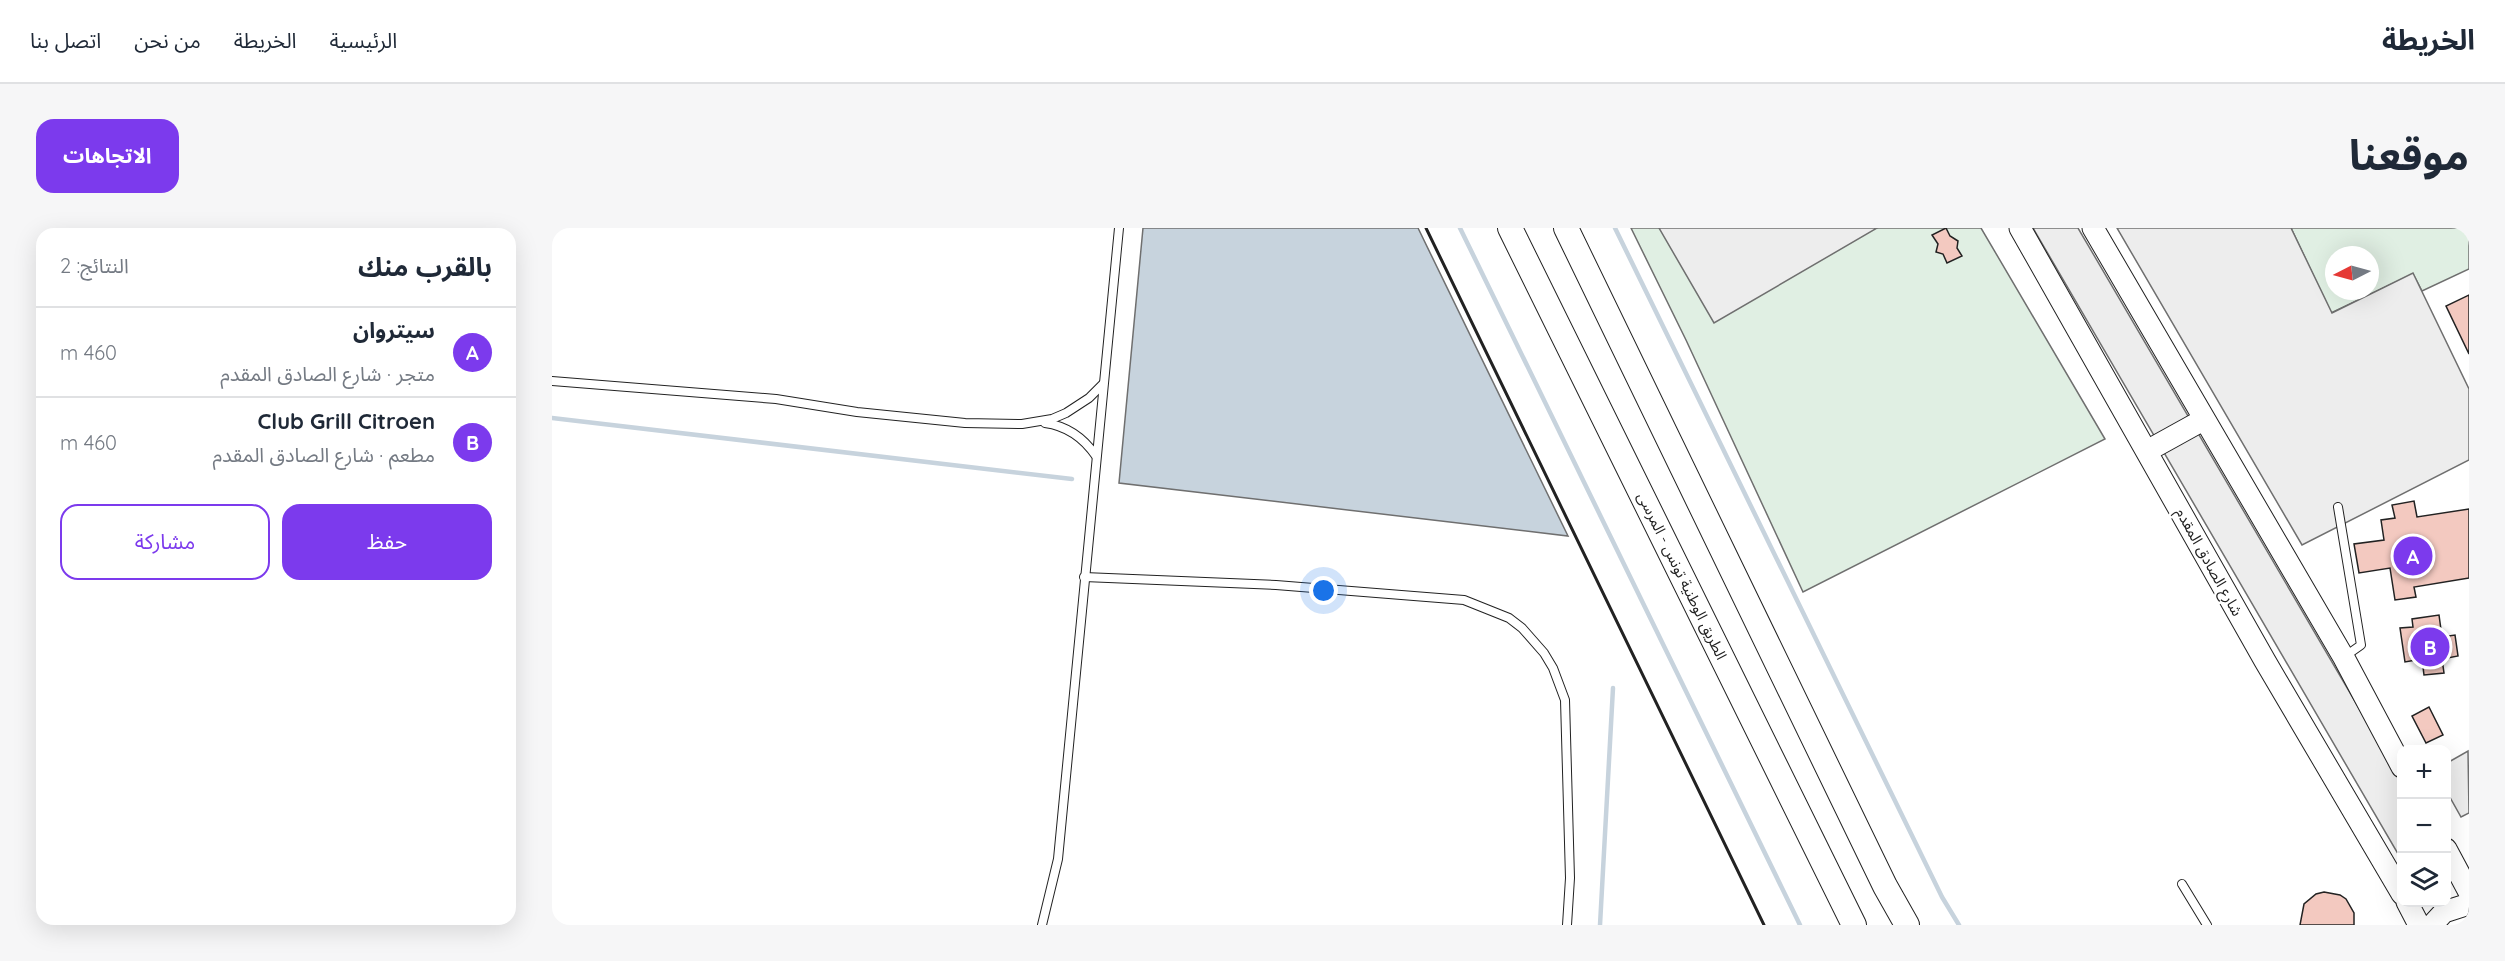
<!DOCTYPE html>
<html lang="ar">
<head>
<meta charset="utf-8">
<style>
	:root { --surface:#fff; --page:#f6f6f7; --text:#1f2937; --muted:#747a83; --line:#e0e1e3; --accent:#7c3aed }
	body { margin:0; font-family:Quicksand,"Noto Sans Arabic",sans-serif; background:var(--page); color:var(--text); direction:rtl }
	.controls { position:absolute; right:18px; bottom:18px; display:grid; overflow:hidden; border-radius:12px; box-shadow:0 6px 24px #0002 }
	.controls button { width:54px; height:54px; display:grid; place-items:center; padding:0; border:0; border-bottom:2px solid var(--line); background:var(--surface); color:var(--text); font:30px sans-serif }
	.compass { position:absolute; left:1773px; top:18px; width:54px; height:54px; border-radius:50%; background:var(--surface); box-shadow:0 6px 24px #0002; rotate:264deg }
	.you { position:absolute; left:772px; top:363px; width:21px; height:21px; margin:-15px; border:4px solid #fff; border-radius:50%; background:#1a73e8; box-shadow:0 0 0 9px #1a73e833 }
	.badge { display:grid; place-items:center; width:39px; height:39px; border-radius:50%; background:var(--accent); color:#fff; font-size:20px; font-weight:700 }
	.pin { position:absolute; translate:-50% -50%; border:3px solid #fff; box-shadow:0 2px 6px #0006 }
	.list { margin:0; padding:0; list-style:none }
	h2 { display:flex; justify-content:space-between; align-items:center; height:78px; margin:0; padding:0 24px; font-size:26px }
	h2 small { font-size:20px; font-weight:400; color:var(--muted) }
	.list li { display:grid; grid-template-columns:39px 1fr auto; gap:18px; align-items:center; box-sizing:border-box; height:90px; padding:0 24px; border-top:2px solid var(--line) }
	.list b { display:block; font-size:22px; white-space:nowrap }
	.list p { margin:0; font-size:20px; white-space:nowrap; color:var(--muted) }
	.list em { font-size:20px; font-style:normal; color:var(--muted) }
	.actions { display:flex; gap:12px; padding:18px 24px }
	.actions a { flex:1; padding:14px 0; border:2px solid var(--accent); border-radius:18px; text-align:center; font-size:21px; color:var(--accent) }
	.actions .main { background:var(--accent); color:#fff }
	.icon { flex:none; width:33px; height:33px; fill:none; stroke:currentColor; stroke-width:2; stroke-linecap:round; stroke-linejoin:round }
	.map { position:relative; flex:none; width:1917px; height:697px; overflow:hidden; direction:ltr; border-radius:18px }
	header { display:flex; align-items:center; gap:36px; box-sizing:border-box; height:84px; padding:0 30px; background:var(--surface); border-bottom:2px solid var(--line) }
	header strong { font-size:28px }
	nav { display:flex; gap:33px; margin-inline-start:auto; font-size:21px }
	.intro { display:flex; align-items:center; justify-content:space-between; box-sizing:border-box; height:144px; padding:0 36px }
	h1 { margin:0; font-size:42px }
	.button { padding:15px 27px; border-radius:18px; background:var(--accent); color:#fff; font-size:21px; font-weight:700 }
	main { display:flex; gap:36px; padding:0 36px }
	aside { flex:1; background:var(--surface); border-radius:18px; box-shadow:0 6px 24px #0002 }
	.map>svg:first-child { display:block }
</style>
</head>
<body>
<header>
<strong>الخريطة</strong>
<nav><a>الرئيسية</a><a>الخريطة</a><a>من نحن</a><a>اتصل بنا</a></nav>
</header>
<div class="intro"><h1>موقعنا</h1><a class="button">الاتجاهات</a></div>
<main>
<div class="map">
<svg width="1917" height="697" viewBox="0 0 1917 697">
	<rect width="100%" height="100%" fill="#fff"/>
	<g fill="#e0efe3" stroke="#6f6f6f" stroke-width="1.5" fill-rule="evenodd">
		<polygon points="1079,0 1429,0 1553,211 1251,364 1134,112"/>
		<path d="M1739 0H1917V41L1870 63 1861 46 1779 85ZM1782 27H1818V63H1782Z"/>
	</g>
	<g fill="#ededed" stroke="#6f6f6f" stroke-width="1.5">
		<polygon points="1107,0 1325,0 1162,95"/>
		<polygon points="1481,0 1526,0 1849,552 1849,631"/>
		<polygon points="1565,0 1739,0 1780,85 1861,45 1917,161 1917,232 1750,317"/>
		<polygon points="1916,523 1917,585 1909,589 1895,564 1895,535"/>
	</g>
	<polygon fill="#c7d3dd" stroke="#6f6f6f" stroke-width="1.5" points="591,0 866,0 1016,308 567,255"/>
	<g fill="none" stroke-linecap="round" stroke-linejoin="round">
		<g stroke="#c7d3dd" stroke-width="4.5">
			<polyline points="908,0 1248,697"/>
			<polyline points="1063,0 1390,669 1407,697"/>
			<polyline points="0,190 520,251"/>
			<polyline points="1048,697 1061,460"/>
		</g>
	</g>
	<g fill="#f3c9c0" stroke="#222" stroke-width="1.5">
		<polygon points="1394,0 1398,8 1406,13 1405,20 1410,28 1395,35 1391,26 1384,24 1386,16 1380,7"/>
		<polygon points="1917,67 1917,126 1894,78"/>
		<polygon points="1862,273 1865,289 1917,281 1917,350 1862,359 1864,369 1843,372 1838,340 1807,345 1802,316 1832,312 1829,292 1843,290 1840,277"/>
		<polygon points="1887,387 1890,409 1903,407 1906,428 1890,431 1892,445 1872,447 1870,431 1853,434 1848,400 1861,399 1860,391"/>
		<polygon points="1877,479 1891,507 1874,515 1860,488"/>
		<polygon points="1772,664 1788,667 1794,671 1802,685 1802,697 1748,697 1752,676 1764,666"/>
	</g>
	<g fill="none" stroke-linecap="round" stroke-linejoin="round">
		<g stroke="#222" stroke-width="10">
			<g id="service">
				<polyline points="0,153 224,171 305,184 413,195 470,196 500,191 514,185 537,170 551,156"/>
				<path d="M493 195C515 198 531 209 544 228"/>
				<polyline points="1786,279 1809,417 1792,429"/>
				<polyline points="532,349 724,357 912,372 957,390 970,400 992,425 1001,440 1013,472 1018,650 1015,697"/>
				<polyline points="1630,656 1655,697"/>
				<polyline points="490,697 506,631 567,0"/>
			</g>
		</g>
		<g stroke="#222" stroke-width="23">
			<g id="secondary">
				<polyline points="1468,0 1713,433 1850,666"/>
				<polyline points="1541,0 1792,430 1850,539"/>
				<polyline points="1595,223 1651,192"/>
				<polyline points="1894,621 1917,664"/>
				<polyline points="1855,674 1867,697"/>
				<polyline points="1880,697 1892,684 1917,676"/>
			</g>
		</g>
		<g stroke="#222" stroke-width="26">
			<g id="trunk">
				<polyline points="958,0 1302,697"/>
				<polyline points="1014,0 1333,658 1355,697"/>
			</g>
		</g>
		<use href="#service" stroke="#fff" stroke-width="8"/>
		<use href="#secondary" stroke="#fff" stroke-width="21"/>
		<use href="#trunk" stroke="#fff" stroke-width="24"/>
		<polyline stroke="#222" stroke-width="3" points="874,0 1212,697"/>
	</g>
	<g text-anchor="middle" stroke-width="4.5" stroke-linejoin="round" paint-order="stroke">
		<g font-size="15" fill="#222" stroke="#fff">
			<text transform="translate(1657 334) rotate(61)" y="5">شارع الصادق المقدم</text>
			<text transform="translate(1130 348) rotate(64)" y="5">الطريق الوطنية تونس - المرسى</text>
		</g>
	</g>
</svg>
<div class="controls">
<button>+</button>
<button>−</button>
<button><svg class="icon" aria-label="layers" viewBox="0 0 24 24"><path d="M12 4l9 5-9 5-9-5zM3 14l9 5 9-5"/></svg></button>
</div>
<svg class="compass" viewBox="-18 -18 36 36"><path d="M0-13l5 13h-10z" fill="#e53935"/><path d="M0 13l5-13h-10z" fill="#747a83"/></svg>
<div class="you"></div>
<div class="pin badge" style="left:1861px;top:328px">A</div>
<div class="pin badge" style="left:1878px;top:419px">B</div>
</div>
<aside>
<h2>بالقرب منك<small>النتائج: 2</small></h2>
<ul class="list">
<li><span class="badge">A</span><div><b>سيتروان</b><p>متجر · شارع الصادق المقدم</p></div><em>460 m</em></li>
<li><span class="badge">B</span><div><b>Club Grill Citroen</b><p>مطعم · شارع الصادق المقدم</p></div><em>460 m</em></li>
</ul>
<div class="actions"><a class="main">حفظ</a><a>مشاركة</a></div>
</aside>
</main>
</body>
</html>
